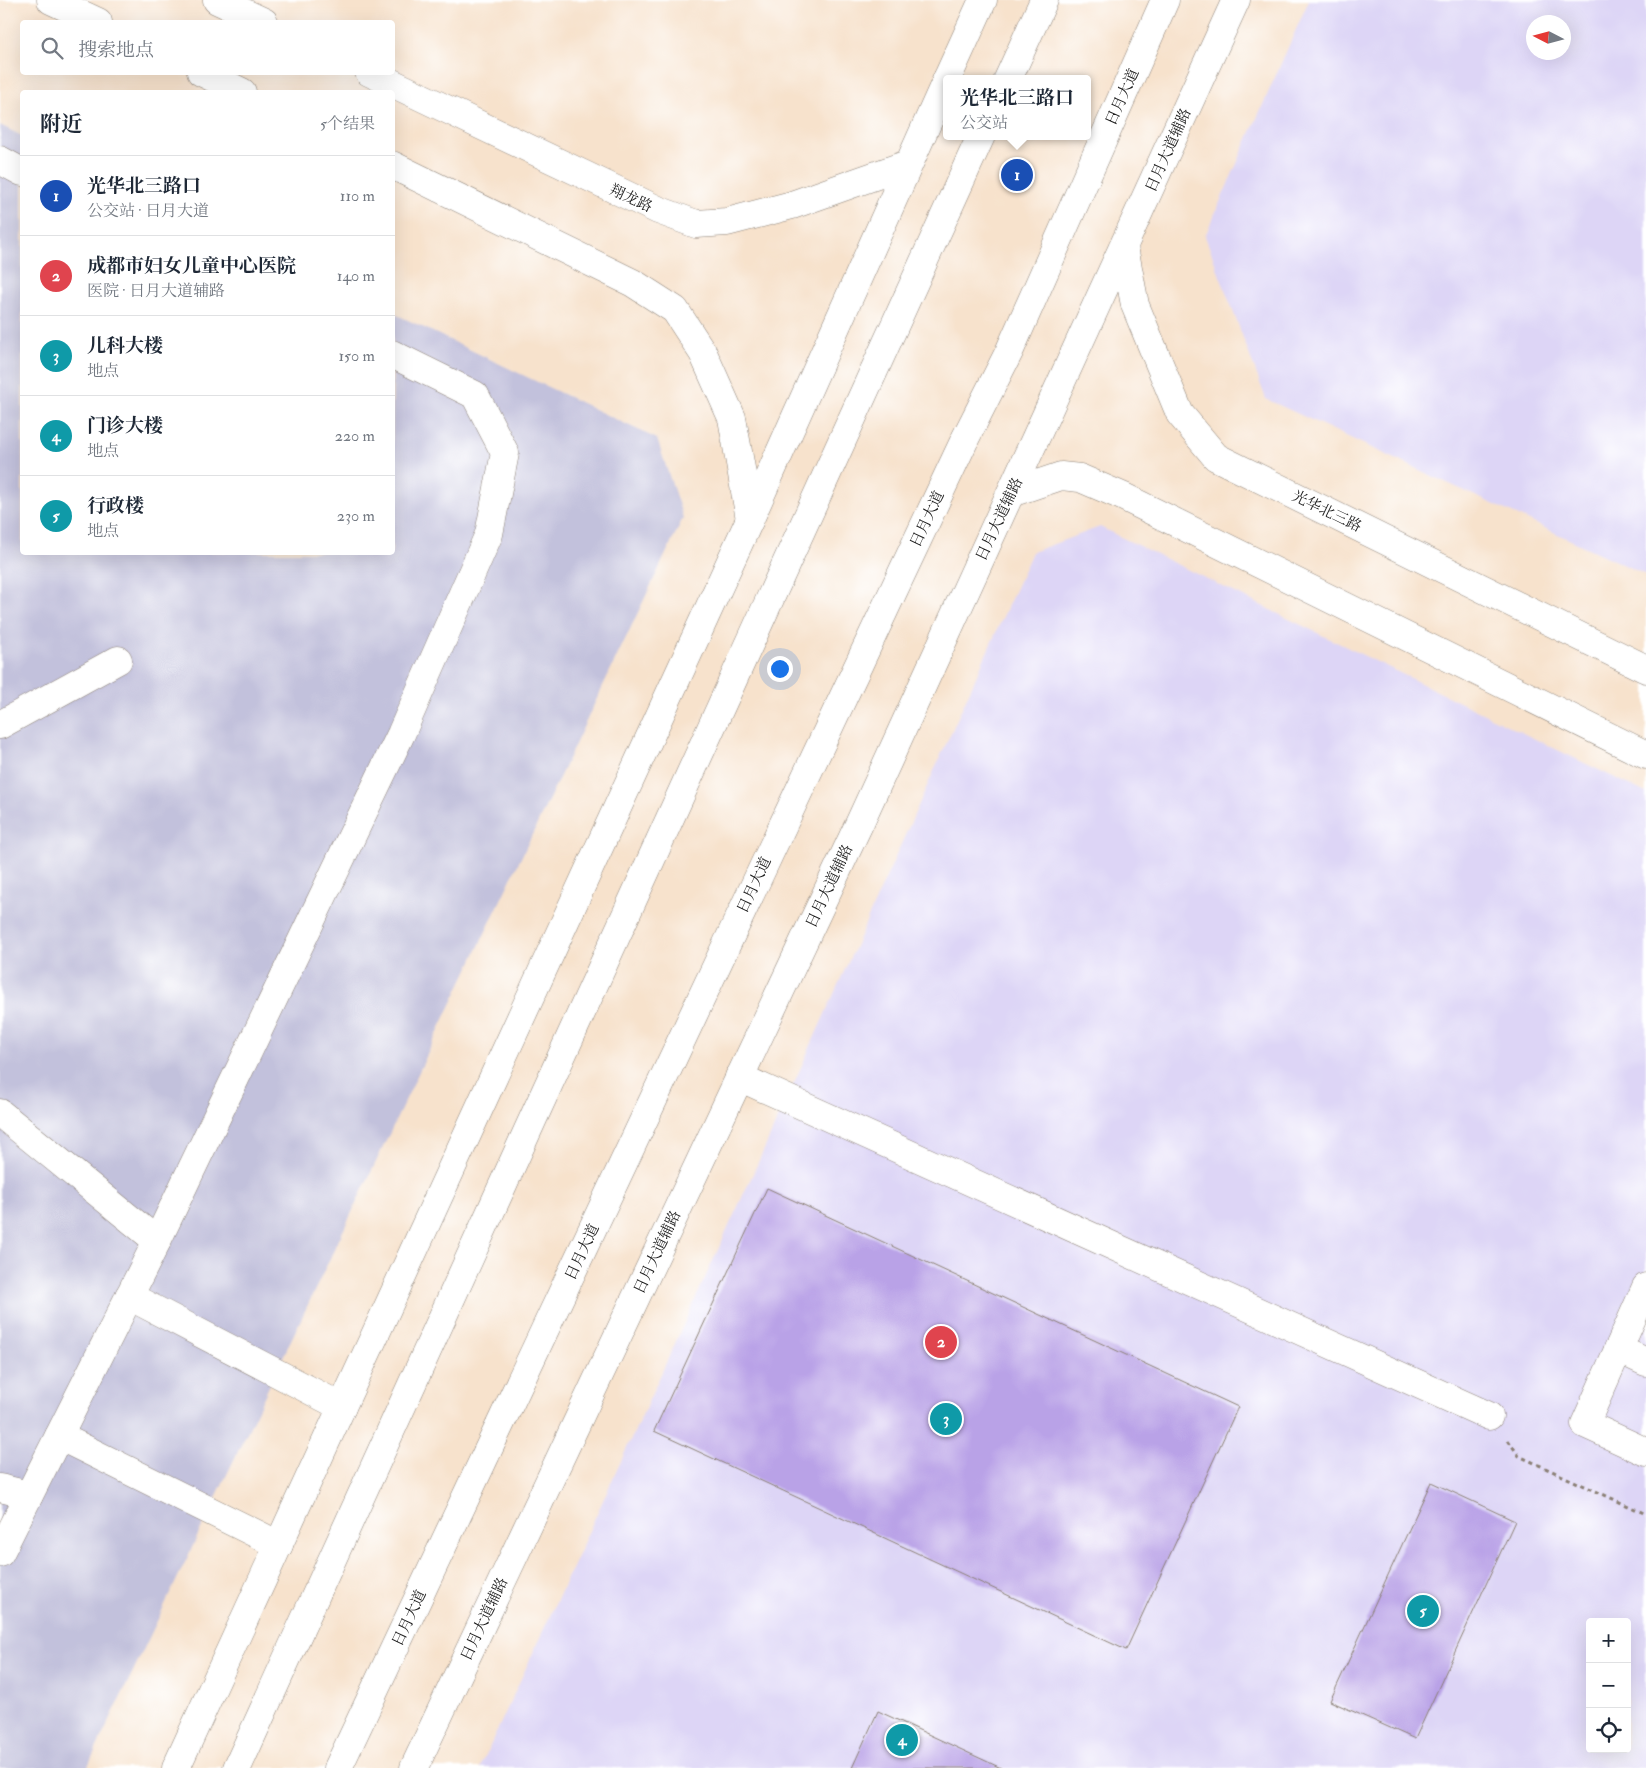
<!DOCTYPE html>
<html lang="zh">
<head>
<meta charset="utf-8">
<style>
	:root { --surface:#fff; --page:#f2f2f3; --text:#1f2937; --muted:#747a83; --line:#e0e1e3; --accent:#0b8043 }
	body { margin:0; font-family:"IM FELL Double Pica","Noto Serif SC",serif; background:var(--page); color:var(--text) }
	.controls { position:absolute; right:15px; bottom:15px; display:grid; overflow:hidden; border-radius:5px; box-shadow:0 5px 20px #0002 }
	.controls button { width:45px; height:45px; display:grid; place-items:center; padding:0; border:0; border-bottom:1px solid var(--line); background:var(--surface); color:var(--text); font:25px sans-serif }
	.compass { position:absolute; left:1526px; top:15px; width:45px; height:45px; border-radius:50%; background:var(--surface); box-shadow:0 5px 20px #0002; rotate:276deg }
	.you { position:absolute; left:779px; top:668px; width:18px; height:18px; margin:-12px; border:4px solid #fff; border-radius:50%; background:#1a73e8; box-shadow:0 0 0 8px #1a73e833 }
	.badge { display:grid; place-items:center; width:32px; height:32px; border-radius:50%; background:var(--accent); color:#fff; font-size:16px; font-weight:700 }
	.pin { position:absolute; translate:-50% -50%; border:2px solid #fff; box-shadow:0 1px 5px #0006 }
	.popup { position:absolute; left:943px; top:75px; width:148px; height:65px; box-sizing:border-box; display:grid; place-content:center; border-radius:5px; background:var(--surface); filter:drop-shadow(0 1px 4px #0005); font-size:16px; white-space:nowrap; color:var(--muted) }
	.popup b { font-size:19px; color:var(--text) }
	.popup::after { content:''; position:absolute; left:50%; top:100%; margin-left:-10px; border:10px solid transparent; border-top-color:var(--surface) }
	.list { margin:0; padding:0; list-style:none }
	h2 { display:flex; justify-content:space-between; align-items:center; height:65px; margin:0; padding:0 20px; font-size:21px }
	h2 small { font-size:16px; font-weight:400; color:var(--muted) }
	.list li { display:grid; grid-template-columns:32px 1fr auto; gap:15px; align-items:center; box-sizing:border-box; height:80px; padding:0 20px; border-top:1px solid var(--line) }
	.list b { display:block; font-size:19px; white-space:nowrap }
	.list p { margin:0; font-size:16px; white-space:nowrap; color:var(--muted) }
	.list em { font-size:16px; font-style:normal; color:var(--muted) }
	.icon { flex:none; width:28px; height:28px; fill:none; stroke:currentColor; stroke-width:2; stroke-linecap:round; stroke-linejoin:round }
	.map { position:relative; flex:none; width:1646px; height:1768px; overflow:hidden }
	.search { position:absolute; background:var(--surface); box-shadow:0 5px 20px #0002; left:20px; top:20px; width:375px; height:55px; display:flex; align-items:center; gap:12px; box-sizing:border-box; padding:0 18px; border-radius:5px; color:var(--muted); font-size:19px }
	.panel { position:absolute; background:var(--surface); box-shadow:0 5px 20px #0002; left:20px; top:90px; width:375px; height:465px; border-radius:5px }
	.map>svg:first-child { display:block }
</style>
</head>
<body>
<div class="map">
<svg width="1646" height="1768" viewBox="0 0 1646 1768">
	<rect width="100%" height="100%" fill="#fff"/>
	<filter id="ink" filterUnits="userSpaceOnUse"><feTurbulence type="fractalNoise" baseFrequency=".02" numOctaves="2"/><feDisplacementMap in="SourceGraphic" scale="10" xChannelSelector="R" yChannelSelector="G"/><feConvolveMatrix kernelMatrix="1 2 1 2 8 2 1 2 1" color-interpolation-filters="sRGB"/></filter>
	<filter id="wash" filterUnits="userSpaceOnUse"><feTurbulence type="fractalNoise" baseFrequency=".0096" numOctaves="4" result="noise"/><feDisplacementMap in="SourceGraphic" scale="20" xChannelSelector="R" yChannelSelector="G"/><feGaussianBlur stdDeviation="1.12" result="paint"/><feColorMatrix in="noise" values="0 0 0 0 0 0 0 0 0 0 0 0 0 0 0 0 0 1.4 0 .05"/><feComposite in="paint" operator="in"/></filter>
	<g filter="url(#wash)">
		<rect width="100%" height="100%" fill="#f7e2cc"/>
		<g fill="#ddd5f6" fill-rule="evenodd">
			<path d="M1309 0H1646V575L1266 399 1205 236ZM1534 22H1564V52H1534Z"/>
			<path d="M1100 527 1646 793V1768H480L768 1141 1032 552ZM1590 1622H1627V1749H1590Z"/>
		</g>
		<polygon fill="#c2c1dc" points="0,125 22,136 22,552 392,552 393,313 657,439 683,518 87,1768 0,1768"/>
		<g id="blocks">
			<g fill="#b9a2e7">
				<polygon points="767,1188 1238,1407 1126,1650 654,1431"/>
				<polygon points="1431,1482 1515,1521 1415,1739 1330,1701"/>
				<polygon points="878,1711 1001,1768 852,1768"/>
			</g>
		</g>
	</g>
	<g filter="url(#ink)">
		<use href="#blocks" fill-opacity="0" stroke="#8a7f74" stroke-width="1"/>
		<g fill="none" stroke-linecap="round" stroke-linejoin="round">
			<g stroke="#8a7f74" stroke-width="29">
				<g id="minor">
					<polyline points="51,0 98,22"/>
					<polyline points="217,0 264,22"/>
					<polyline points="201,72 242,92"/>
					<polyline points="369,72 658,210 696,224 727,222 792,205 908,164"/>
					<polyline points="0,160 22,172"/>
					<polyline points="392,165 633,283 675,310 703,353 732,418 750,519"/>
					<polyline points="1124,247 1135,305 1180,414 1216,457 1646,669"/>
					<polyline points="1011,493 1061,476 1080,478 1122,496 1646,755"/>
					<polyline points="0,725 118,660"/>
					<polyline points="739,1077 1489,1416"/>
					<polyline points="0,1113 157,1241"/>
					<polyline points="1646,1287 1585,1424 1646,1452"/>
					<polyline points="129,1296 342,1407"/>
					<polyline points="1618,1349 1646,1362"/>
					<polyline points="59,1436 279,1545"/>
					<polyline points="0,1488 29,1495"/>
					<polyline points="0,1553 157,1241 401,734 489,534 505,453 475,395 392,354"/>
				</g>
			</g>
			<g stroke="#8a7f74" stroke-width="29">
				<g id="major">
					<polyline points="947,79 983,0"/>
					<polyline points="176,1768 750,519 947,79"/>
					<polyline points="414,1768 860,822 1236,0"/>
				</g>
			</g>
			<g stroke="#8a7f74" stroke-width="29">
				<g id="highway">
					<polyline points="1008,79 1044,0"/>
					<polyline points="237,1768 981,136"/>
					<polyline points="338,1768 966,437 1009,352 1165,0"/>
				</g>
			</g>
			<polyline stroke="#8a7f74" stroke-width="3" stroke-dasharray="4 4" stroke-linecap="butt" points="1508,1440 1519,1456 1646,1514"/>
			<use href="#minor" stroke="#fff" stroke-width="28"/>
			<use href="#major" stroke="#fff" stroke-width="28"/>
			<use href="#highway" stroke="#fff" stroke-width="28"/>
		</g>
	</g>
	<g text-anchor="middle" stroke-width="4" stroke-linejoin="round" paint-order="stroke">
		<g font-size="15" fill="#1c1c1c" stroke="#fff">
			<text transform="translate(1122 97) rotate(-66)" y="5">日月大道</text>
			<text transform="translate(1168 150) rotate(-66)" y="5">日月大道辅路</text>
			<text transform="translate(631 198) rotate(25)" y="5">翔龙路</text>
			<text transform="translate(1327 511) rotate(26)" y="5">光华北三路</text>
			<text transform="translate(927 519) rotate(-65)" y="5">日月大道</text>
			<text transform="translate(999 519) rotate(-65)" y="5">日月大道辅路</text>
			<text transform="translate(754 885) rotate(-65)" y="5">日月大道</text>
			<text transform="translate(829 886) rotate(-65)" y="5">日月大道辅路</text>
			<text transform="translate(582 1252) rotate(-65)" y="5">日月大道</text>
			<text transform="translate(657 1252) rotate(-65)" y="5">日月大道辅路</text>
			<text transform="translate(409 1618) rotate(-65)" y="5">日月大道</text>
			<text transform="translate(484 1619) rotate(-65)" y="5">日月大道辅路</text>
		</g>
	</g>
</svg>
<div class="controls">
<button>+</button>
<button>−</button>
<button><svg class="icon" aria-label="locate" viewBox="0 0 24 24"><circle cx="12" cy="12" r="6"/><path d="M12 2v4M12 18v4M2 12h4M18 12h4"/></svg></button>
</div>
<svg class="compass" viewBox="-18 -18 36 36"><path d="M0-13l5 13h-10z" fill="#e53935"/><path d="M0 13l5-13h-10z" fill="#747a83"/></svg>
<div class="you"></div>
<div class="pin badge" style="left:1017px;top:175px;background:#1a4fb4">1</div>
<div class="popup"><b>光华北三路口</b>公交站</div>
<div class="pin badge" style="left:941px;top:1342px;background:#e0444e">2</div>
<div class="pin badge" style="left:946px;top:1419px;background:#0f9aa8">3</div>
<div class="pin badge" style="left:902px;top:1740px;background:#0f9aa8">4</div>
<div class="pin badge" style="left:1423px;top:1611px;background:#0f9aa8">5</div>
<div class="search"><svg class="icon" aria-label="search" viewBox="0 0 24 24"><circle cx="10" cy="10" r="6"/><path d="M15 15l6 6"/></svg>搜索地点</div>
<section class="panel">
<h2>附近<small>5个结果</small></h2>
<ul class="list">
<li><span class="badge" style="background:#1a4fb4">1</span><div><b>光华北三路口</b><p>公交站 · 日月大道</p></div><em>110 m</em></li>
<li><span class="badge" style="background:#e0444e">2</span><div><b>成都市妇女儿童中心医院</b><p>医院 · 日月大道辅路</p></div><em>140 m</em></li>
<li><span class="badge" style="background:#0f9aa8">3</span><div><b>儿科大楼</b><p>地点</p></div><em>150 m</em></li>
<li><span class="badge" style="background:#0f9aa8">4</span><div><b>门诊大楼</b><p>地点</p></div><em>220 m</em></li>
<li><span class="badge" style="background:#0f9aa8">5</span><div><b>行政楼</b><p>地点</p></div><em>230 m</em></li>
</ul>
</section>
</div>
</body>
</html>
